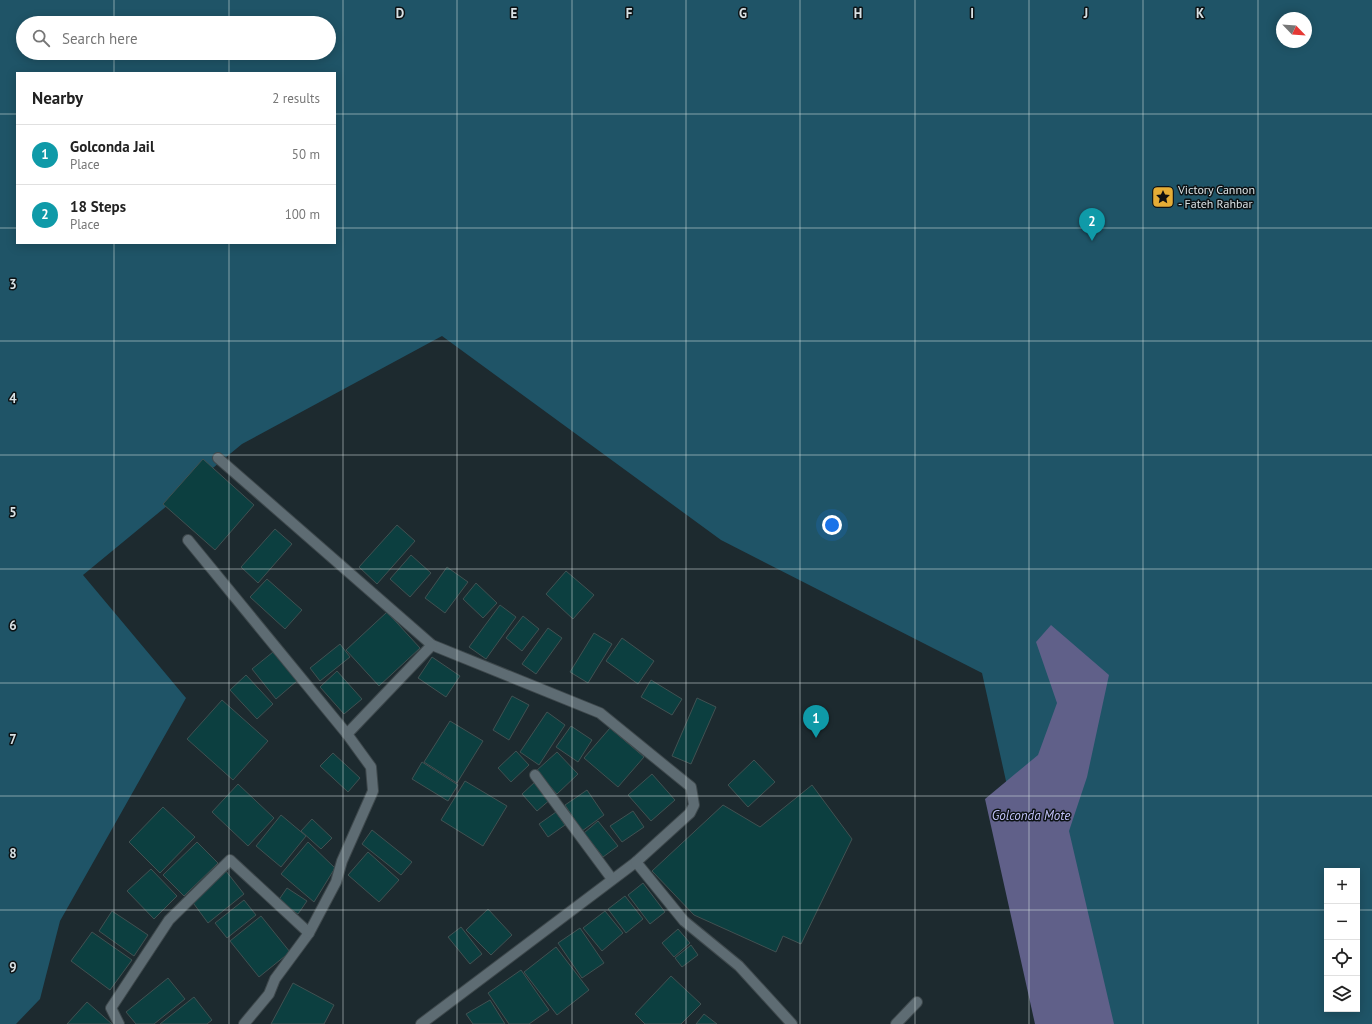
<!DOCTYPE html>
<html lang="en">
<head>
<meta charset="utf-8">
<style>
	:root { --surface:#fff; --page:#f2f2f2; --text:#222; --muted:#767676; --line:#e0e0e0; --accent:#111827 }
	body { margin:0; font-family:"PT Sans",sans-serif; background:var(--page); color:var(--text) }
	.controls { position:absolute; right:12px; bottom:12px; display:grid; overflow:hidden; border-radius:0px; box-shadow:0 2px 10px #0003 }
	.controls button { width:36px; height:36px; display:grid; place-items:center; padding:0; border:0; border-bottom:1px solid var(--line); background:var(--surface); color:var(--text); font:20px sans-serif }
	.compass { position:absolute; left:1276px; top:12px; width:36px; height:36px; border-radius:50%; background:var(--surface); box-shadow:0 2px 10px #0003; rotate:115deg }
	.you { position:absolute; left:832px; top:525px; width:14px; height:14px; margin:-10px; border:3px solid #fff; border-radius:50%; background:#1a73e8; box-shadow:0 0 0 6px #1a73e833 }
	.badge { display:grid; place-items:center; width:26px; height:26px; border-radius:50%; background:var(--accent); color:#fff; font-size:13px; font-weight:700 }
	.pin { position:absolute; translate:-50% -33px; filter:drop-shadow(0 1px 2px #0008) }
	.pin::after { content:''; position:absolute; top:21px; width:14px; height:12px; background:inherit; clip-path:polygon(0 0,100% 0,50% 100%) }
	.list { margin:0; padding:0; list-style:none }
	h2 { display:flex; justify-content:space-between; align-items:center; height:52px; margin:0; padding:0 16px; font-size:17px }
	h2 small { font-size:13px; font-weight:400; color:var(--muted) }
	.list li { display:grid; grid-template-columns:26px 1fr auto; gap:12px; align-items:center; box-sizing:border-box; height:60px; padding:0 16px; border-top:1px solid var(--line) }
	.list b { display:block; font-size:15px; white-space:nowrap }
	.list p { margin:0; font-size:13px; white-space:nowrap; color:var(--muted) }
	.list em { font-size:13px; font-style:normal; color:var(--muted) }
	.icon { flex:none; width:22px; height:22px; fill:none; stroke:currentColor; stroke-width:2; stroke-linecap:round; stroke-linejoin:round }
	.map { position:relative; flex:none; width:1372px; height:1024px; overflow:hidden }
	.search { position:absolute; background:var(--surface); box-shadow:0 2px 10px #0003; left:16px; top:16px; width:320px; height:44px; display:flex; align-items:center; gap:10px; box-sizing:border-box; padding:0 14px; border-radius:22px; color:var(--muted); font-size:15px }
	.panel { position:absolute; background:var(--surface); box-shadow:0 2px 10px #0003; left:16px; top:72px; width:320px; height:172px; border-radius:0px }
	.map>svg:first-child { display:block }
</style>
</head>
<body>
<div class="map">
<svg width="1372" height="1024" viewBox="0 0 1372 1024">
	<rect width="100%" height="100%" fill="#1d2a2f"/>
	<path fill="#1f5467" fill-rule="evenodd" d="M0 0H1372V1024H1060L982 673 721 540 442 336 242 444 83 575 186 698 60 921 40 999 16 1024H0ZM1282 18H1306V42H1282ZM23 23H329V53H23ZM17 73H335V243H17ZM1327 871H1357V1009H1327Z"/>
	<polygon fill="#606089" points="1051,625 1109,675 1087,777 1069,831 1114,1024 1035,1024 985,799 1038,755 1057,703 1036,642"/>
	<g fill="#0c3f40" stroke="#415152">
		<polygon points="203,459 254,505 215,550 163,504"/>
		<polygon points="397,525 415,541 377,584 359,567"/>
		<polygon points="275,529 292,544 258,583 241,567"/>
		<polygon points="411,555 431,573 410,597 390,579"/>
		<polygon points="447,567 468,582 445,613 425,598"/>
		<polygon points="566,571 594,595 573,619 546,594"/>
		<polygon points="267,579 302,610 285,629 250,597"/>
		<polygon points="476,583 497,603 483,618 463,599"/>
		<polygon points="500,605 516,617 486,659 469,647"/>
		<polygon points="387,612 420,648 379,686 346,650"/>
		<polygon points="523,616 539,629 522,651 506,638"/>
		<polygon points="548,628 562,638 536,674 522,664"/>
		<polygon points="594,633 612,644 588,683 570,672"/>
		<polygon points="622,638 654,661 638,684 606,661"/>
		<polygon points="340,644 350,657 320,681 310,668"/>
		<polygon points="273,652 297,681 276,699 252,669"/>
		<polygon points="432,657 460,676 446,697 418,678"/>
		<polygon points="337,671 362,699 344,714 320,687"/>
		<polygon points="246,675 273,704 257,719 230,690"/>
		<polygon points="651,680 682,699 672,715 641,697"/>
		<polygon points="512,696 529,705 509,740 493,730"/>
		<polygon points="697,698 716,707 691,764 672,756"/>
		<polygon points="222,700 268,741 233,780 187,739"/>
		<polygon points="547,712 565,725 539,765 520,752"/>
		<polygon points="450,721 483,741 457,783 424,762"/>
		<polygon points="571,726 592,740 578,762 556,747"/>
		<polygon points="610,728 644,757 618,787 584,758"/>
		<polygon points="516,751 529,765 511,782 498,768"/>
		<polygon points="557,752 578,774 557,794 536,771"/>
		<polygon points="333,753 360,778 348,792 320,766"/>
		<polygon points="754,760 775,782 748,807 728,785"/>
		<polygon points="422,762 458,785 448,801 412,779"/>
		<polygon points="652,774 675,800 651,821 628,795"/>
		<polygon points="465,781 507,806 483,846 441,820"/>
		<polygon points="536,781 552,798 537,811 522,794"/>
		<polygon points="238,784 274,818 248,846 212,812"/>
		<polygon points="812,785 852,839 801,944 783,936 776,952 694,915 652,871 723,805 760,827"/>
		<polygon points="587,790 604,815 582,831 565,805"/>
		<polygon points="163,807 195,837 160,873 129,842"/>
		<polygon points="633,811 644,827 622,842 610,826"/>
		<polygon points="556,812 565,825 548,837 539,824"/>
		<polygon points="281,815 306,836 281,867 256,846"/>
		<polygon points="312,819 332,838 321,849 301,831"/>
		<polygon points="598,821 618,846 603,857 584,833"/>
		<polygon points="372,830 412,862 401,875 362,844"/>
		<polygon points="197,842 218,863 184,896 163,875"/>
		<polygon points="308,842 335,868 314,902 281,874"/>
		<polygon points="368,852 399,880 379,902 348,875"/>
		<polygon points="151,869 177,896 154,919 127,891"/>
		<polygon points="226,871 244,894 208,923 191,900"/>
		<polygon points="643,883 665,912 650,924 628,895"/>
		<polygon points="287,888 307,901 298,914 278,901"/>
		<polygon points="625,896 643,919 626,933 608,909"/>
		<polygon points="244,900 256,915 227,938 215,923"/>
		<polygon points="488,909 512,935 491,955 466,930"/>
		<polygon points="112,911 148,935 134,956 99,931"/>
		<polygon points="605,911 623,933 602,951 583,928"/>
		<polygon points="261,916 290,952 259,977 230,941"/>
		<polygon points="461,927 482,954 470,964 448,937"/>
		<polygon points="580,928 604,963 582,978 558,943"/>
		<polygon points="678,929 690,943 674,957 662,943"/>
		<polygon points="92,932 132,960 110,990 71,961"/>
		<polygon points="691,945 698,955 682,967 675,958"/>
		<polygon points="556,947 589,990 557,1015 524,972"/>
		<polygon points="521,970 549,1010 529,1024 509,1024 488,993"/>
		<polygon points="671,976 701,1004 681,1024 645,1024 635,1014"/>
		<polygon points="168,978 185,999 154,1024 136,1024 126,1012"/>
		<polygon points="293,983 334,1005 324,1024 271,1024"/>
		<polygon points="194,997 212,1020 207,1024 160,1024"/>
		<polygon points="490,1000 505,1024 473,1024 466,1014"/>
		<polygon points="87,1002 112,1024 67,1024"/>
		<polygon points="704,1014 717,1024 696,1024"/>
	</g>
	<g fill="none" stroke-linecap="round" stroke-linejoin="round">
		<g stroke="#3e484c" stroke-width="12">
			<g id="minor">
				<polyline points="218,458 432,645 600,713 691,787 694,805 690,813 636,862 421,1024"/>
				<polyline points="188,540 347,734 371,767 373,791 342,861 336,882 309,933 275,979 269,994 244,1024"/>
				<polyline points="347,734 432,645"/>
				<polyline points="535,775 612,879"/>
				<polyline points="636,862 684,921 739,966 792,1024"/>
				<polyline points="119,1024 111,1008 169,920 230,860 309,933"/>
				<polyline points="896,1024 917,1002"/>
			</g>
		</g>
		<use href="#minor" stroke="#5e6c73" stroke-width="10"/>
	</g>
	<path fill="none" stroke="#d9e1e4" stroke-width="1" stroke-opacity="0.55" d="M114 0V23M229 0V23M343 0V1024M457 0V1024M572 0V1024M686 0V1024M800 0V1024M915 0V1024M1029 0V1024M1143 0V1024M1258 0V1024M114 53V73M229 53V73M0 114H17M335 114H1372M0 228H17M335 228H1372M114 243V1024M229 243V1024M0 341H1372M0 455H1372M0 569H1372M0 683H1372M0 796H1372M0 910H1327M1357 910H1372"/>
	<defs>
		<g id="sight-square" transform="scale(1.15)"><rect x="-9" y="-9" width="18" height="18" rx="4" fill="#e5ad36" stroke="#0c1214"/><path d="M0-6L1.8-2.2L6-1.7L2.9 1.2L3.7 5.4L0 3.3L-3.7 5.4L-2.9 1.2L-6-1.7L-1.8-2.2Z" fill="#111"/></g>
	</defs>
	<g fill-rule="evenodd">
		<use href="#sight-square" x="1163" y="197"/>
	</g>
	<g text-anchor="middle" stroke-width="3" stroke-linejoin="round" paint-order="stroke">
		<g font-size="12" fill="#d9e1e4" stroke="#0c1214" text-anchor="start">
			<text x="1178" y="194">Victory Cannon<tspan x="1178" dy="14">- Fateh Rahbar</tspan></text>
		</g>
		<g font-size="13" font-style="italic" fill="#c0c1f7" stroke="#0c1214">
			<text x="1031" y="820">Golconda Mote</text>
		</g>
	</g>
	<g font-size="13" text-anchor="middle" font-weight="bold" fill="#d9e1e4" stroke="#0c1214" stroke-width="3" stroke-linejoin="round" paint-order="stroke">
		<text x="400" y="18">D</text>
		<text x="514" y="18">E</text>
		<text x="629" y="18">F</text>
		<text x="743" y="18">G</text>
		<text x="858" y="18">H</text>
		<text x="972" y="18">I</text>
		<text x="1086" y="18">J</text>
		<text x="1200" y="18">K</text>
		<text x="13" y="289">3</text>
		<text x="13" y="403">4</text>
		<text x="13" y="517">5</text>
		<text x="13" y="630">6</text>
		<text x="13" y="744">7</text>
		<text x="13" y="858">8</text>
		<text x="13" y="972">9</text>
	</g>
</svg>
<div class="controls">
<button>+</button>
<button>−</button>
<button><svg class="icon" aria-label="locate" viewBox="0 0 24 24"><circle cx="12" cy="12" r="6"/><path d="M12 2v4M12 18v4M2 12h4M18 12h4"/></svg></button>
<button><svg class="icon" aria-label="layers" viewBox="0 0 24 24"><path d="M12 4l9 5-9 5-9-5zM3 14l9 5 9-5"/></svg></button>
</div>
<svg class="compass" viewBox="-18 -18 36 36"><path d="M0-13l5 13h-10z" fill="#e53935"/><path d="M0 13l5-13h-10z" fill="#767676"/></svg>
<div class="you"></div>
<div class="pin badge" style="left:816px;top:738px;background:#0f9aa8">1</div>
<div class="pin badge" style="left:1092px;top:241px;background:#0f9aa8">2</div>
<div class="search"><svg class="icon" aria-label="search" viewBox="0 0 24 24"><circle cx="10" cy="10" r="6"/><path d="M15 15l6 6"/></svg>Search here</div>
<section class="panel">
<h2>Nearby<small>2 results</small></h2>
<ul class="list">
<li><span class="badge" style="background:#0f9aa8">1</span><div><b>Golconda Jail</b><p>Place</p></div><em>50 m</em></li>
<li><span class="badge" style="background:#0f9aa8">2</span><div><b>18 Steps</b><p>Place</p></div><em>100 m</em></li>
</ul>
</section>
</div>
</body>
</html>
